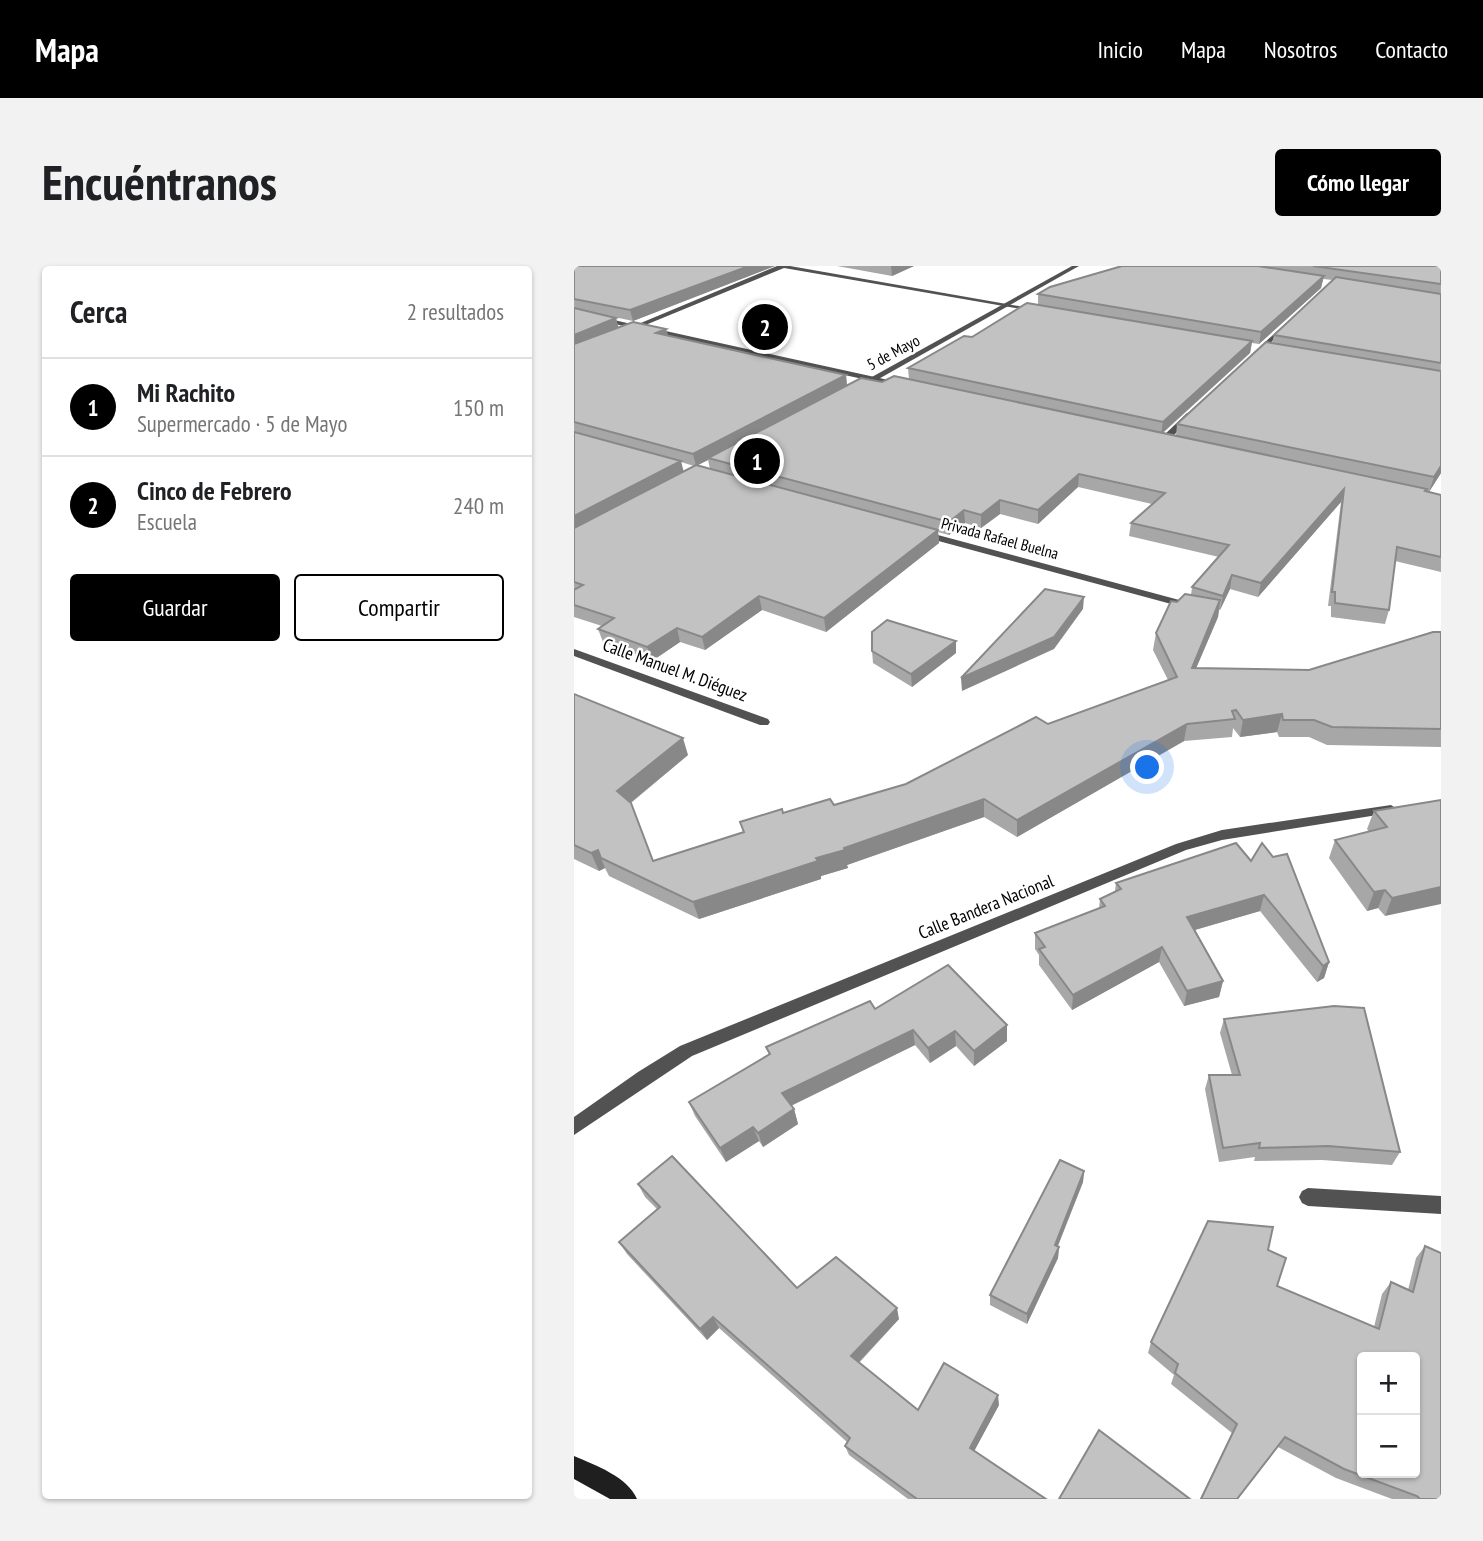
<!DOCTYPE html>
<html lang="es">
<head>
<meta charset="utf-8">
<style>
	:root { --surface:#fff; --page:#f2f2f2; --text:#202124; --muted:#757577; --line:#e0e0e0; --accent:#000 }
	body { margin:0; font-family:"PT Sans Narrow",sans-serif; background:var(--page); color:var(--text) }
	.controls { position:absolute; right:21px; bottom:21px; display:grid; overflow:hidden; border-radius:7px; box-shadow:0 2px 5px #0004 }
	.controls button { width:63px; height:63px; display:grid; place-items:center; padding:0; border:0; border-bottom:2px solid var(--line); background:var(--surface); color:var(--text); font:35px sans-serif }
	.you { position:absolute; left:574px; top:502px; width:24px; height:24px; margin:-18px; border:5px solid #fff; border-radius:50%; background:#1a73e8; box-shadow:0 0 0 10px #1a73e833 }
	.badge { display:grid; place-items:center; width:46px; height:46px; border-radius:50%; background:var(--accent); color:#fff; font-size:23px; font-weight:700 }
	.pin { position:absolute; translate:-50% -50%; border:4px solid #fff; box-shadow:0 2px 7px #0006 }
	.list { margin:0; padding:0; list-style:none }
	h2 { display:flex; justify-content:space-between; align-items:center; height:91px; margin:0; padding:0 28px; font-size:30px }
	h2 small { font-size:23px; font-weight:400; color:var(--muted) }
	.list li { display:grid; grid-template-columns:46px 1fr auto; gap:21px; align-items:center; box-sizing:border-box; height:98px; padding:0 28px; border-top:2px solid var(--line) }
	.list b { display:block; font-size:26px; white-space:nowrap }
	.list p { margin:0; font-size:23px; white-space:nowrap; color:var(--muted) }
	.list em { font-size:23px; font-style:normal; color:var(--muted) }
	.actions { display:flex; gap:14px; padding:21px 28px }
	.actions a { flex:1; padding:16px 0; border:2px solid var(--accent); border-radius:7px; text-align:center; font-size:24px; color:var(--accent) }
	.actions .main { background:var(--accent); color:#fff }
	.map { position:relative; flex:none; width:867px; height:1233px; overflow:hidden; border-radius:7px }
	header { display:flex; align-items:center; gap:42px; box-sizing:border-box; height:98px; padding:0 35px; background:var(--accent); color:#fff }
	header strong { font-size:33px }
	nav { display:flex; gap:38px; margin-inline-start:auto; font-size:24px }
	.intro { display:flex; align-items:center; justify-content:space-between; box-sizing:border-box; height:168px; padding:0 42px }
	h1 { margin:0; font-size:49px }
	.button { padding:18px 32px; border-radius:7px; background:var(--accent); color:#fff; font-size:24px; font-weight:700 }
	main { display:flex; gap:42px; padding:0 42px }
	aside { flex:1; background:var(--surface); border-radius:7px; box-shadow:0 2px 5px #0004 }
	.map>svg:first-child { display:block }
</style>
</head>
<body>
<header>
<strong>Mapa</strong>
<nav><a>Inicio</a><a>Mapa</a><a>Nosotros</a><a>Contacto</a></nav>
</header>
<div class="intro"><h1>Encuéntranos</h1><a class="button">Cómo llegar</a></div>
<main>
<aside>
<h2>Cerca<small>2 resultados</small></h2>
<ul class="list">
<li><span class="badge">1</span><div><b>Mi Rachito</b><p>Supermercado · 5 de Mayo</p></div><em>150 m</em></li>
<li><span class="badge">2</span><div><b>Cinco de Febrero</b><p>Escuela</p></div><em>240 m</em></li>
</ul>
<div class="actions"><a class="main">Guardar</a><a>Compartir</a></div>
</aside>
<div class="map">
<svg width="867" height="1233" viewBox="0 0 867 1233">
	<rect width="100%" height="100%" fill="#fff"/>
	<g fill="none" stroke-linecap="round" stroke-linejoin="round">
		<g fill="#525252" fill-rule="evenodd">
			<polygon points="203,0 216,0 467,44 464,46 210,2 69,60 328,117 325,121 0,49 0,45 62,59"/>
			<polygon points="712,57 717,58 681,91 677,91 677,89"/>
			<polygon points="613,147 620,149 592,177 586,177 586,173"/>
			<polygon points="349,265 620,338 621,340 612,342 346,270 344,268"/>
			<polygon points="0,383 194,453 196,456 194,459 186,459 0,390"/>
			<polygon points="817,539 823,543 822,546 648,574 612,584 118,790 0,869 0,851 64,806 106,780 602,578 648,564"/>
			<polygon points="734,922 867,930 867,948 734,940 728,937 725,931 728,925"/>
		</g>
		<polygon fill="#525252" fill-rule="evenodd" points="498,0 505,0 285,124 278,122"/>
		<path fill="#1f1f1f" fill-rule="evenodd" d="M0 1190C21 1199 54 1211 63 1233H36L0 1213Z"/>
	</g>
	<g fill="#a7a7a7" fill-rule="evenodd">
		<path d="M0 0H201L59 55 2 43 42 52 44 61 92 63 94 70 272 109 273 119 335 113 334 102 464 39V28L548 0H867V207L855 226 867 229V306L821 295 815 344 811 358 757 351V340H754L767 236 684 331 656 323 646 344H645L644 351 622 402 735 404 867 366V481L753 479 735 471H705L703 466 666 471 659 462 658 471 610 475 443 571 410 551 273 599 274 602 247 610V613L125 653 35 610 31 602 25 605 0 593V428L114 489 57 537 79 595 169 566 166 556 209 547 260 539 332 518 474 458 594 414 579 384 582 367 603 336 617 329 618 321 645 291 555 270 557 257 578 238 504 221 464 258 426 248 407 262 391 257 375 269 364 266 365 277 252 366 188 344 131 384 106 376 78 395 29 376 24 363 28 360 0 351ZM749 13 759 14 700 69 698 77 603 158 602 170 589 167 676 87 678 77 685 78 747 22ZM134 194 136 203 124 199ZM107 196 120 200 109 205Z"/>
		<polygon points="263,0 340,0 318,10"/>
		<polygon points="298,385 382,387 338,421 299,397"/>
		<polygon points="867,534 811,650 804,642 793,645 755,592 761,574 795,566 793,563 800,545"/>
		<polygon points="662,577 755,696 750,712 743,716 686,645 621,664 649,715 645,731 610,740 585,696 498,744 465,699 465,689 461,683 461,667 525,643 526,633 541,625 542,617"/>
		<polygon points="301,743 433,775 400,800 382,780 356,797 341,779 217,840 220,843 224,858 189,881 185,875 152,896 121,850 115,836 195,789 192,781"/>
		<polygon points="650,753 826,886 818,899 748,894 680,895 681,891 645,896 631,823 635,809 658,809 646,767"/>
		<polygon points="510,905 509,916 484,980 485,981 484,992 453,1058 416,1039 416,1029"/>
		<polygon points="64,918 223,1022 325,1053 285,1097 344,1144 425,1139 400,1185 472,1233 334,1233 275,1189 271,1180 273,1176 145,1062 133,1074 53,988 45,976 83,943 71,931"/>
		<polygon points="851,980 867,1233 818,1233 762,1212 704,1181 664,1233 626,1233 658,1167 597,1118 600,1109 574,1087 577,1076 694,984 703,1020 800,1061 808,1028 817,1016 834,1024 842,992"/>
	</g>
	<g fill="#888">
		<polygon points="175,0 201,0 59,55 56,44"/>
		<polygon points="317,0 340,0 318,10"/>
		<polygon points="750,10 747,22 685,78 687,66"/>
		<polygon points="42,52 45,63 0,81 0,69"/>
		<polygon points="92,63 95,74 82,67"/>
		<polygon points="678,75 676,87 587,168 589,156"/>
		<polygon points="272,109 273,120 134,192 134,194 122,200 119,188"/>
		<polygon points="107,195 110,207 0,265 0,250"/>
		<polygon points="867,200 867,207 855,226 860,211"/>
		<polygon points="505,208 504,221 464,258 464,244"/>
		<polygon points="770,223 767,236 684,331 687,317"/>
		<polygon points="426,234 426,248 407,262 407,249"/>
		<polygon points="390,244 391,257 375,269 375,256"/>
		<polygon points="364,264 365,277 252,366 250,352"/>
		<polygon points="658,309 656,323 646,344 649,330"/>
		<polygon points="185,330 188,344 131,384 128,371"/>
		<polygon points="510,331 509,343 480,383 388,425 387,412"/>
		<polygon points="646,334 644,351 615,419 618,402"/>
		<polygon points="103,362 106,376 78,395 73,381"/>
		<polygon points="382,375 382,387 338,421 337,408"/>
		<polygon points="708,448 703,466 666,471 669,454"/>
		<polygon points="613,458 610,475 443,571 443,554"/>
		<polygon points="109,472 114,489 50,542 43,525"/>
		<polygon points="410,533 410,551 273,599 274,602 247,610 247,613 125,653 119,636"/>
		<polygon points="24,584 31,602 25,605 17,587"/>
		<polygon points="867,621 867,638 811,650 818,632"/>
		<polygon points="811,624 804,642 793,645 800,626"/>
		<polygon points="690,629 686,645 610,667 613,651"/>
		<polygon points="588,681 585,696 498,744 499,729"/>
		<polygon points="755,696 750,712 743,716 749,700"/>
		<polygon points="649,715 645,731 610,740 613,725"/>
		<polygon points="433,759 433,775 400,800 400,785"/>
		<polygon points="339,764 341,779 212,842 208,827"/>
		<polygon points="381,765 382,780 356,797 354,782"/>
		<polygon points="220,843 224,858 189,881 184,867"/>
		<polygon points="179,861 185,875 152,896 146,882"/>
		<polygon points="510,905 509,916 480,989 481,979"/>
		<polygon points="485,981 484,992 453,1058 453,1048"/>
		<polygon points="323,1042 325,1053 280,1101 277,1090"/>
		<polygon points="139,1051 145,1062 133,1074 126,1063"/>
		<polygon points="424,1129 425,1139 397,1191 396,1182"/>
	</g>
	<g fill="#c2c2c2" stroke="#888" stroke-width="2" fill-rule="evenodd">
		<polygon points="0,0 175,0 56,44 0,33"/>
		<polygon points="548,0 684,0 750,10 687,66 464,28 476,21"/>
		<polygon points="739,0 867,0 867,18"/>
		<polygon points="762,11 867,28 867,97 700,69"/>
		<polygon points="453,37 678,75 589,156 334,102 390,70 398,71"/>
		<polygon points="0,42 42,52 0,69"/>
		<polygon points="59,56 92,63 82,67 272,109 119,188 0,156 0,78"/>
		<polygon points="692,76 867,105 867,200 860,211 603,158"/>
		<polygon points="320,110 853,223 851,225 867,229 867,291 823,281 815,344 761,337 761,326 758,326 770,223 687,317 658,309 649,330 618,321 655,279 557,257 591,227 505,208 464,244 426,234 407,249 390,244 375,256 134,192 287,112 308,116"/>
		<polygon points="0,166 107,195 0,250"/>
		<polygon points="122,199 364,264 250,352 185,330 128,371 103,362 73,381 24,363 40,352 0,339 0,324 9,319 0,316 0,262"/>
		<polygon points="471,323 510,331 480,371 387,412"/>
		<polygon points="611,328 646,334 618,402 735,404 859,366 867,366 867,463 758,461 740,454 709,454 708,448 669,454 662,444 658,445 661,453 613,458 443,554 410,533 270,582 271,584 242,592 244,595 119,636 27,592 24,584 17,587 0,579 0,428 109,472 43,525 57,537 79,595 170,566 166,556 208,543 209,547 256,533 260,539 332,518 462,451 474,458 603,411 582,367 597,335 603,336"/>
		<polygon points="313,354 382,375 337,408 298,385 298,366"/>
		<polygon points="867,534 867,621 818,632 811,624 800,626 761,574 813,561 800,545"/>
		<polygon points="662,577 677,595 688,577 699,591 713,588 755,696 749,700 690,629 613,651 649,715 613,725 588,681 499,729 465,683 471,681 461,667 531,640 526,633 547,623 542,617"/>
		<polygon points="374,699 433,759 400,785 381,765 354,782 339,764 208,827 220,843 184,867 179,861 146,882 115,836 196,788 192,781 296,735 301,743"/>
		<polygon points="760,740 790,742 826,886 754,880 685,882 686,877 649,882 635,809 666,809 650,753"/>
		<polygon points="98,890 223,1022 262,991 323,1042 277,1090 344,1144 370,1097 424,1129 396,1182 472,1233 343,1233 271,1180 276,1172 139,1051 126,1063 45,976 86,941 64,918"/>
		<polygon points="486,894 510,905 481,979 485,981 453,1048 416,1029"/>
		<path d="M634 955 699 961 694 984 712 992 703 1020 805 1063 817 1016 839 1026 851 980 867 987V1233H846L843 1230 770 1203 711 1171 663 1233H627L663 1158 601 1107 604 1098 577 1076ZM788 1091H841V1207H788Z"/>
		<polygon points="525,1164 616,1233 485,1233"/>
	</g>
	<g text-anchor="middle" stroke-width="5" stroke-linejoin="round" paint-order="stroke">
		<g font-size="16" fill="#000" stroke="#fff">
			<text transform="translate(319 86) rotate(-28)" y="6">5 de Mayo</text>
			<text transform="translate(426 272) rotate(15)" y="6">Privada Rafael Buelna</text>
		</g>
		<g font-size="18" fill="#000" stroke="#fff">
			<text transform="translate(101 404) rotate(20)" y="6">Calle Manuel M. Diéguez</text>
			<text transform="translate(412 641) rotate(-22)" y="6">Calle Bandera Nacional</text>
		</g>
	</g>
</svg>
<div class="controls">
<button>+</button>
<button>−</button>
</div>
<div class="you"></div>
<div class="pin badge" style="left:183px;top:195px">1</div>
<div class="pin badge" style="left:191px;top:61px">2</div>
</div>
</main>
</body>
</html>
